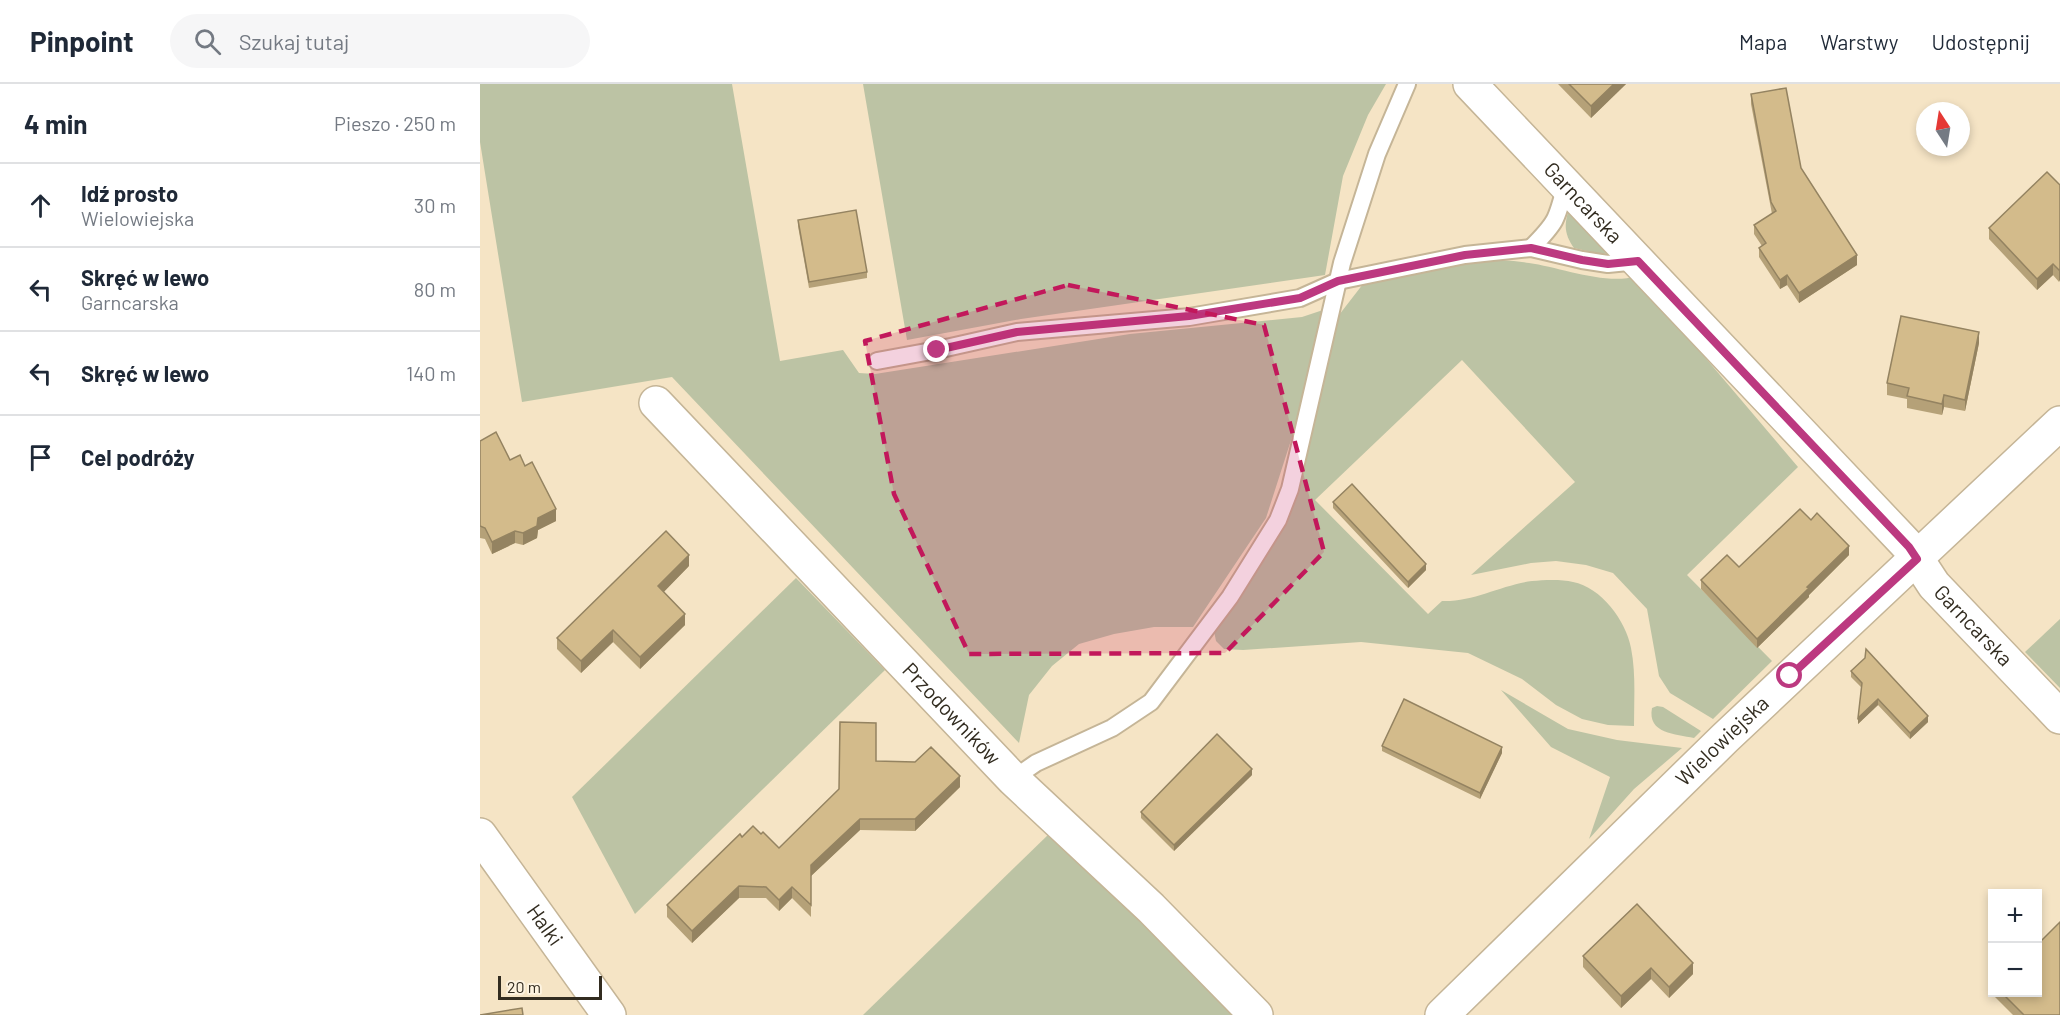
<!DOCTYPE html>
<html lang="pl">
<head>
<meta charset="utf-8">
<style>
	:root { --surface:#fff; --page:#f6f6f7; --text:#1f2937; --muted:#747a83; --line:#e0e1e3 }
	body { margin:0; font-family:Barlow,sans-serif; background:var(--page); color:var(--text) }
	.controls { position:absolute; right:18px; bottom:18px; display:grid; overflow:hidden; border-radius:0px; box-shadow:0 3px 9px #0003 }
	.controls button { width:54px; height:54px; display:grid; place-items:center; padding:0; border:0; border-bottom:2px solid var(--line); background:var(--surface); color:var(--text); font:30px sans-serif }
	.compass { position:absolute; left:1436px; top:18px; width:54px; height:54px; border-radius:50%; background:var(--surface); box-shadow:0 3px 9px #0003; rotate:348deg }
	.scale { position:absolute; left:18px; bottom:15px; width:104px; box-sizing:border-box; padding-left:6px; border:3px solid #322c20; border-top:0; font-size:16px; line-height:21px; white-space:nowrap; color:#322c20; -webkit-text-stroke:4px #fdf3e0; paint-order:stroke }
	.stop { position:absolute; width:18px; height:18px; margin:-14px; border:4px solid #bc3980; border-radius:50%; background:#fff }
	.stop.end { background:#bc3980; border-color:#fff; box-shadow:0 2px 6px #0008 }
	.list { margin:0; padding:0; list-style:none }
	h2 { display:flex; justify-content:space-between; align-items:center; height:78px; margin:0; padding:0 24px; font-size:26px }
	h2 small { font-size:20px; font-weight:400; color:var(--muted) }
	.list li { display:grid; grid-template-columns:39px 1fr auto; gap:18px; align-items:center; box-sizing:border-box; height:84px; padding:0 24px; border-top:2px solid var(--line) }
	.list b { display:block; font-size:22px; white-space:nowrap }
	.list p { margin:0; font-size:20px; white-space:nowrap; color:var(--muted) }
	.list em { font-size:20px; font-style:normal; color:var(--muted) }
	.icon { flex:none; width:33px; height:33px; fill:none; stroke:currentColor; stroke-width:2; stroke-linecap:round; stroke-linejoin:round }
	.map { position:relative; flex:none; width:1580px; height:931px; overflow:hidden }
	header { display:flex; align-items:center; gap:36px; box-sizing:border-box; height:84px; padding:0 30px; background:var(--surface); border-bottom:2px solid var(--line) }
	header strong { font-size:28px }
	nav { display:flex; gap:33px; margin-inline-start:auto; font-size:21px }
	.search { width:420px; height:54px; background:var(--page); display:flex; align-items:center; gap:15px; box-sizing:border-box; padding:0 21px; border-radius:33px; color:var(--muted); font-size:22px }
	main { display:flex }
	aside { flex:1; background:var(--surface) }
	.map>svg:first-child { display:block }
</style>
</head>
<body>
<header>
<strong>Pinpoint</strong>
<div class="search"><svg class="icon" aria-label="search" viewBox="0 0 24 24"><circle cx="10" cy="10" r="6"/><path d="M15 15l6 6"/></svg>Szukaj tutaj</div>
<nav><a>Mapa</a><a>Warstwy</a><a>Udostępnij</a></nav>
</header>
<main>
<aside>
<h2>4 min<small>Pieszo · 250 m</small></h2>
<ul class="list">
<li><svg class="icon" aria-label="ahead" viewBox="0 0 24 24"><path d="M12 20V5M6 11l6-6 6 6"/></svg><div><b>Idź prosto</b><p>Wielowiejska</p></div><em>30 m</em></li>
<li><svg class="icon" aria-label="left" viewBox="0 0 24 24"><path d="M17 20v-9H6M10 6l-5 5 5 5"/></svg><div><b>Skręć w lewo</b><p>Garncarska</p></div><em>80 m</em></li>
<li><svg class="icon" aria-label="left" viewBox="0 0 24 24"><path d="M17 20v-9H6M10 6l-5 5 5 5"/></svg><div><b>Skręć w lewo</b></div><em>140 m</em></li>
<li><svg class="icon" aria-label="arrive" viewBox="0 0 24 24"><path d="M6 21V4h12l-3 4 3 4H6"/></svg><div><b>Cel podróży</b></div></li>
</ul>
</aside>
<div class="map">
<svg width="1580" height="931" viewBox="0 0 1580 931">
	<rect width="100%" height="100%" fill="#f5e4c5"/>
	<g fill="#bcc3a4">
		<polygon points="0,0 252,0 300,277 363,266 379,289 395,290 650,250 822,233 843,226 813,350 786,434 713,543 674,543 634,550 599,560 572,582 549,611 539,659 192,293 42,318 0,58"/>
		<polygon points="383,0 906,0 888,31 863,92 845,191 541,235 427,256"/>
		<path d="M1091 121 1136 169 1120 170 1094 164C1083 149 1084 137 1091 121Z"/>
		<path d="M997 176C1014 176 1032 176 1049 179 1079 183 1128 202 1156 192L1318 383 1207 491 1292 577 1233 635 1190 609 1179 592 1167 525 1133 489 1106 481 1076 477 1051 479 991 491 1095 398 982 276 835 416 948 530 962 517C994 518 1021 501 1052 497 1064 496 1081 495 1093 498 1121 503 1146 537 1151 564 1156 589 1154 616 1154 642L1128 641 1102 635 1076 621 1042 595 988 569 881 558 763 566 744 565 736 557 734 547 791 465 819 400 859 231 883 200Z"/>
		<polygon points="316,494 405,586 155,830 92,713"/>
		<polygon points="1580,535 1580,604 1545,568"/>
		<polygon points="1021,606 1088,645 1137,656 1202,664 1154,705 1109,755 1130,693 1071,663"/>
		<path d="M1177 622 1183 623 1221 647 1214 654C1196 650 1167 650 1172 624Z"/>
		<polygon points="571,748 759,931 383,931"/>
	</g>
	<g fill="none" stroke-linecap="round" stroke-linejoin="round">
		<g stroke="#c5b597" stroke-width="20">
			<g id="service">
				<path d="M1051 164C1077 138 1077 135 1086 100"/>
				<polyline points="397,277 457,266 537,248 709,233 820,214 858,197 985,171 1051,164 1102,176 1128,180 1158,177"/>
				<polyline points="533,695 556,679 632,644 671,618 750,513 798,436 810,405 862,179 897,70 927,0"/>
			</g>
		</g>
		<g stroke="#c5b597" stroke-width="36">
			<g id="minor">
				<path id="s1" d="M990 0 1429 463 1454 501 1580 633"/>
				<path id="s2" d="M176 319 533 695 671 824 776 931"/>
				<path id="s3" d="M0 751 129 931"/>
				<path id="s4" d="M962 931 1245 654 1580 339"/>
			</g>
		</g>
		<use href="#service" stroke="#fff" stroke-width="16"/>
		<use href="#minor" stroke="#fff" stroke-width="33"/>
	</g>
	<g fill="#b5a178">
		<polygon points="1078,0 1146,0 1111,34"/>
		<polygon points="1271,10 1321,84 1377,181 1319,219 1307,201 1300,205 1279,173 1279,164 1282,162 1274,150 1274,141 1292,130 1271,20"/>
		<polygon points="1580,101 1579,198 1573,191 1557,206 1509,155 1509,144"/>
		<polygon points="318,136 387,188 387,194 329,204 318,142"/>
		<polygon points="1499,259 1485,327 1464,323 1462,331 1427,324 1427,315 1407,311 1407,299"/>
		<polygon points="0,357 30,376 76,437 58,446 57,454 43,461 35,459 12,470 5,455 0,454"/>
		<polygon points="853,418 946,486 928,504 853,424"/>
		<polygon points="1331,436 1369,471 1329,511 1329,513 1277,564 1221,505 1221,496 1259,483"/>
		<polygon points="209,482 183,508 205,541 160,585 133,558 101,589 77,565 77,554"/>
		<polygon points="1371,587 1448,638 1430,655 1398,621 1378,640 1382,604 1371,593"/>
		<polygon points="902,662 1022,669 1000,715 902,667"/>
		<polygon points="396,677 480,703 435,747 380,746 331,792 331,833 312,814 299,827 286,814 259,814 212,859 187,833 187,821 262,753 281,750 299,764"/>
		<polygon points="772,691 694,767 661,734 661,728"/>
		<polygon points="1103,872 1213,890 1189,914 1171,895 1141,924 1103,883"/>
		<polygon points="1515,909 1557,909 1580,931 1533,931 1515,913"/>
	</g>
	<g fill="#948361">
		<polygon points="1134,0 1146,0 1111,34 1111,22"/>
		<polygon points="1377,171 1377,181 1319,219 1319,209"/>
		<polygon points="1573,180 1573,191 1557,206 1557,195"/>
		<polygon points="1580,185 1580,196 1579,198 1579,186"/>
		<polygon points="1307,191 1307,201 1300,205 1300,196"/>
		<polygon points="1499,248 1499,259 1485,327 1485,316"/>
		<polygon points="1464,311 1464,323 1462,331 1462,320"/>
		<polygon points="76,425 76,437 58,446 57,454 43,461 43,449 58,434"/>
		<polygon points="35,447 35,459 12,470 12,458"/>
		<polygon points="1369,462 1369,471 1329,511 1329,513 1277,564 1277,555 1327,503"/>
		<polygon points="209,471 209,482 178,514 178,502"/>
		<polygon points="946,480 946,486 928,504 928,498"/>
		<polygon points="205,530 205,541 160,585 160,573"/>
		<polygon points="133,546 133,558 101,589 101,577"/>
		<polygon points="1398,615 1398,621 1378,640 1378,634"/>
		<polygon points="1448,632 1448,638 1430,655 1430,649"/>
		<polygon points="1022,663 1022,669 1000,715 1000,709"/>
		<polygon points="772,685 772,691 694,767 694,761"/>
		<polygon points="480,692 480,703 435,747 435,735"/>
		<polygon points="380,735 380,746 331,792 331,781"/>
		<polygon points="259,802 259,814 212,859 212,847"/>
		<polygon points="312,803 312,814 299,827 299,816"/>
		<polygon points="1213,879 1213,890 1189,914 1189,903"/>
		<polygon points="1171,884 1171,895 1141,924 1141,912"/>
	</g>
	<g fill="#d3bb8b" stroke="#948361" stroke-width="1.5">
		<polygon points="1089,0 1134,0 1111,22"/>
		<polygon points="1306,4 1321,84 1377,171 1319,209 1307,191 1300,196 1279,164 1286,159 1274,141 1296,127 1291,118 1271,10"/>
		<polygon points="1567,88 1580,101 1580,185 1579,186 1573,180 1557,195 1509,144"/>
		<polygon points="376,126 387,188 329,198 318,136"/>
		<polygon points="1421,232 1499,248 1485,316 1464,311 1462,320 1427,312 1429,304 1407,299"/>
		<polygon points="16,348 30,376 40,371 45,382 52,378 76,425 58,434 57,442 43,449 35,447 12,458 5,444 0,442 0,357"/>
		<polygon points="872,400 946,480 928,498 853,418"/>
		<polygon points="1320,425 1331,436 1337,429 1369,462 1327,503 1329,504 1277,555 1221,496 1247,471 1259,483"/>
		<polygon points="186,447 209,471 178,502 205,530 160,573 133,546 101,577 77,554"/>
		<polygon points="1386,565 1448,632 1430,649 1398,615 1378,634 1382,599 1371,587 1385,574"/>
		<polygon points="924,615 1022,663 1000,709 902,662"/>
		<polygon points="360,638 396,639 396,677 435,678 451,663 480,692 435,735 380,735 331,781 331,821 312,803 299,816 286,803 259,802 212,847 187,821 260,750 262,753 273,742 281,750 283,748 299,764 359,705"/>
		<polygon points="737,650 772,685 694,761 661,728"/>
		<polygon points="1157,820 1213,879 1189,903 1171,884 1141,912 1103,872"/>
		<polygon points="1580,838 1580,931 1544,931 1522,909 1557,909 1557,855 1560,858"/>
		<polygon points="42,924 43,931 0,931"/>
	</g>
	<g fill="none" stroke-linecap="round" stroke-linejoin="round">
		<polyline stroke="#bc3980" stroke-width="8" points="457,266 537,248 709,232 820,214 858,197 985,171 1051,164 1102,176 1128,180 1158,177 1429,463 1437,475 1310,592"/>
	</g>
	<path fill="#c2185b" fill-opacity="0.2" stroke="#c2185b" stroke-width="4.5" stroke-dasharray="12 8" stroke-linejoin="round" d="M588 201 784 241 844 468 745 569 489 570 414 410 385 257Z"/>
	<g text-anchor="middle" stroke-width="4.5" stroke-linejoin="round" paint-order="stroke">
		<g font-size="21" fill="#322c20" stroke="#fdf3e0">
			<text dy="7" stroke="none"><textPath href="#s1" startOffset="164">Garncarska</textPath></text>
			<text dy="7" stroke="none"><textPath href="#s1" startOffset="740">Garncarska</textPath></text>
			<text dy="7" stroke="none"><textPath href="#s2" startOffset="429">Przodowników</textPath></text>
			<text dy="7" stroke="none"><textPath href="#s4" startOffset="392">Wielowiejska</textPath></text>
			<text dy="7" stroke="none"><textPath href="#s3" startOffset="111">Halki</textPath></text>
		</g>
	</g>
</svg>
<div class="controls">
<button>+</button>
<button>−</button>
</div>
<svg class="compass" viewBox="-18 -18 36 36"><path d="M0-13l5 13h-10z" fill="#e53935"/><path d="M0 13l5-13h-10z" fill="#747a83"/></svg>
<div class="scale">20 m</div>
<div class="stop" style="left:1310px;top:592px"></div>
<div class="stop end" style="left:457px;top:266px"></div>
</div>
</main>
</body>
</html>
